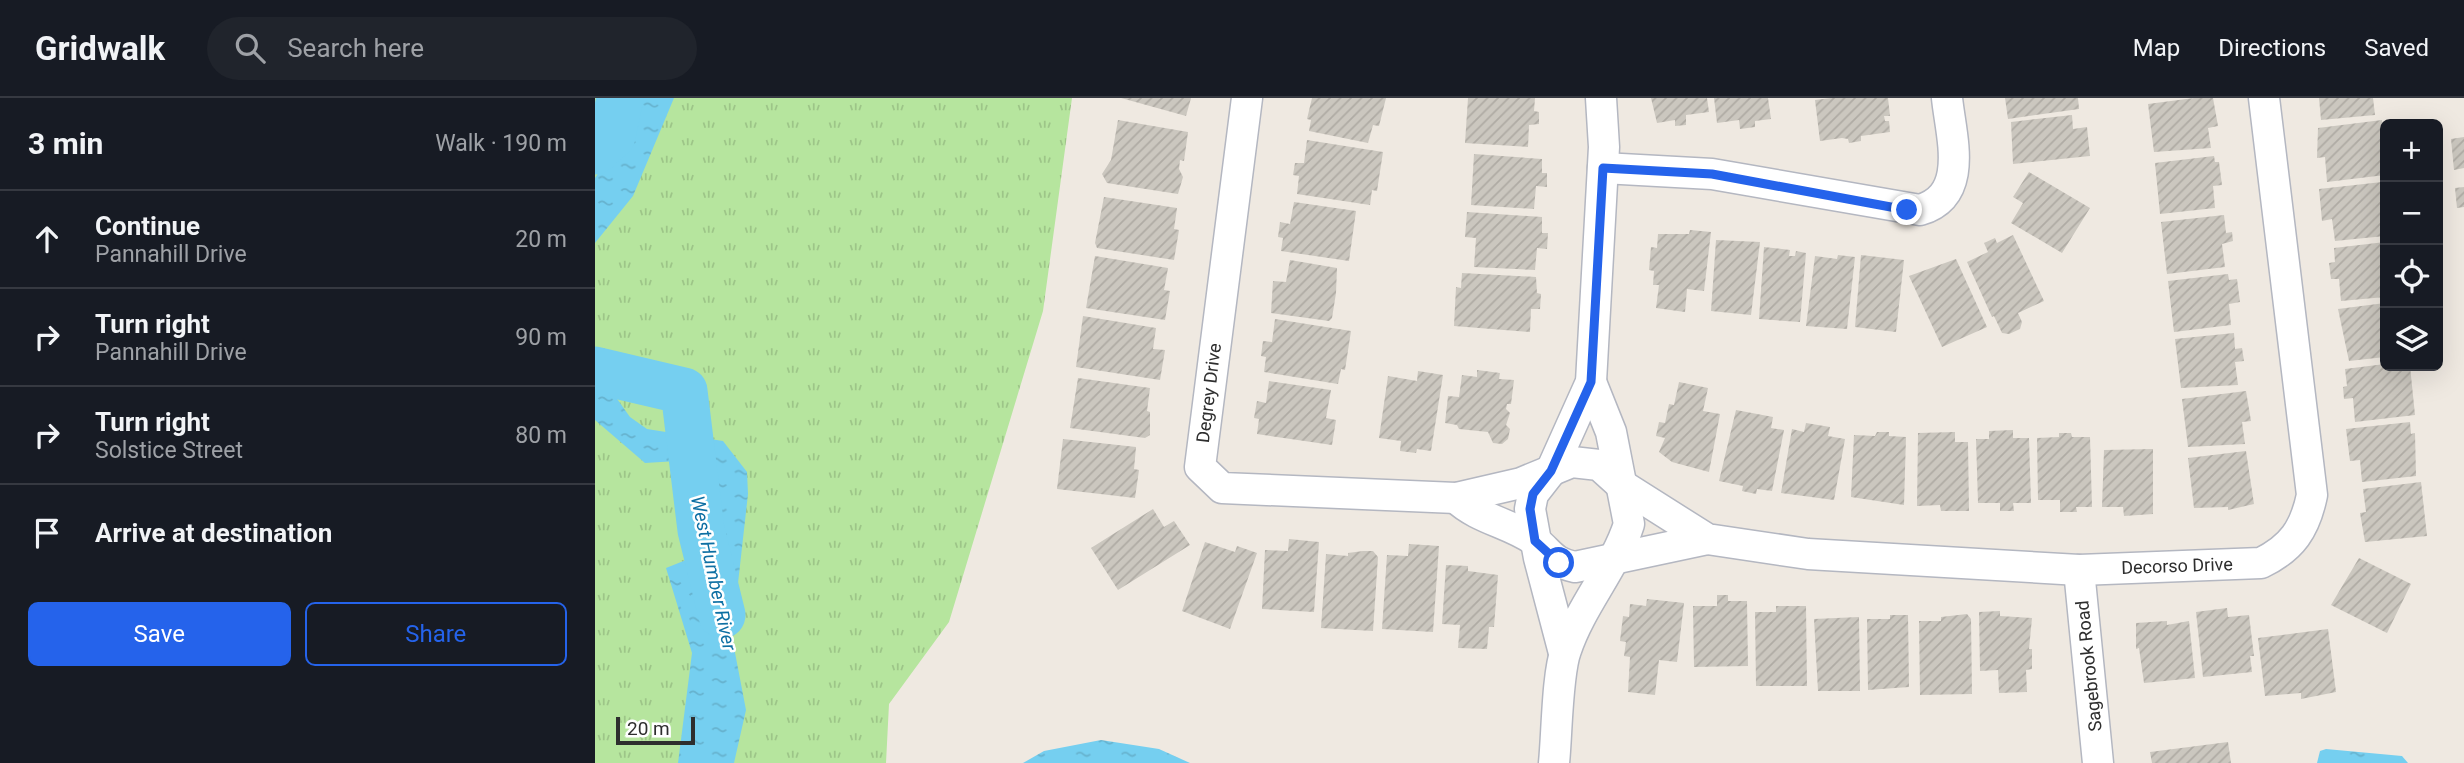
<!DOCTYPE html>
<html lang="en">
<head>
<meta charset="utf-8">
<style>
	:root { --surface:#171b24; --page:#20242c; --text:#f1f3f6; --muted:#9ea1a6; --line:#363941; --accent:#2563eb }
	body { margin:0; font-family:Roboto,sans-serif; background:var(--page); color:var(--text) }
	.controls { position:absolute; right:21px; top:21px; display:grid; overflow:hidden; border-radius:10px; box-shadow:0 7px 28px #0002 }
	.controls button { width:63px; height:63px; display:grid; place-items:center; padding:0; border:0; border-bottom:2px solid var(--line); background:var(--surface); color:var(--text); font:35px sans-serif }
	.scale { position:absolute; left:21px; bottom:18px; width:79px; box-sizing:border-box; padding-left:7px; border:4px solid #2e2e2e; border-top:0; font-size:19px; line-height:24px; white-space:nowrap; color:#2e2e2e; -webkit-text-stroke:5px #fff; paint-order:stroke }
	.stop { position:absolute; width:21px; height:21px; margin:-16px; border:5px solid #2563eb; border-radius:50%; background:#fff }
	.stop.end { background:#2563eb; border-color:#fff; box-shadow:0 2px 7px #0008 }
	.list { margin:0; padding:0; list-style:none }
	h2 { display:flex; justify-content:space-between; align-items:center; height:91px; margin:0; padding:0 28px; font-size:30px }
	h2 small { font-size:23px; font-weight:400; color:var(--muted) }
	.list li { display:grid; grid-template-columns:46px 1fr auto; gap:21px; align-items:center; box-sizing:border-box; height:98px; padding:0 28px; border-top:2px solid var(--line) }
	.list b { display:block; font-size:26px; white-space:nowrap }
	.list p { margin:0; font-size:23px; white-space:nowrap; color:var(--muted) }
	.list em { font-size:23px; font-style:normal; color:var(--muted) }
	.actions { display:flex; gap:14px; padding:21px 28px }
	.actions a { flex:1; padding:16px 0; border:2px solid var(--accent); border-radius:10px; text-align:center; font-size:24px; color:var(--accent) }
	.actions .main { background:var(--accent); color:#fff }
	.icon { flex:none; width:38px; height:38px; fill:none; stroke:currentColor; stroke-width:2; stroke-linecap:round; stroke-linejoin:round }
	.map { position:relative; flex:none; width:1869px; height:665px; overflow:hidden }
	header { display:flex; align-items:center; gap:42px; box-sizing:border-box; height:98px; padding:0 35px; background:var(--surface); border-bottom:2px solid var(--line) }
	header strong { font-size:33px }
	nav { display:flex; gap:38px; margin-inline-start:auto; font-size:24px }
	.search { width:490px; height:63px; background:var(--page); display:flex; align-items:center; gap:18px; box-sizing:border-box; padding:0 24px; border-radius:38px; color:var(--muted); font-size:26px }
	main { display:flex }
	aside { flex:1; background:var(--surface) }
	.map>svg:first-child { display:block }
</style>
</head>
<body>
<header>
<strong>Gridwalk</strong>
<div class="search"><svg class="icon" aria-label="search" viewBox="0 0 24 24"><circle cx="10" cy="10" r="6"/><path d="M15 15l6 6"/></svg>Search here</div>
<nav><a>Map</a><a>Directions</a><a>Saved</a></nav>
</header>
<main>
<aside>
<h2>3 min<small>Walk · 190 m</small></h2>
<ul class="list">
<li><svg class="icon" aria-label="ahead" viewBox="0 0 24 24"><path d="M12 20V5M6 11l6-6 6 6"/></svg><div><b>Continue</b><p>Pannahill Drive</p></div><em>20 m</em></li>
<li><svg class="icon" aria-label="right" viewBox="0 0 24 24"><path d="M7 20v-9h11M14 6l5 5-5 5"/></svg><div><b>Turn right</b><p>Pannahill Drive</p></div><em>90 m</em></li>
<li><svg class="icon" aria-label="right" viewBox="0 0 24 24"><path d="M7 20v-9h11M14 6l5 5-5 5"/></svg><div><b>Turn right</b><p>Solstice Street</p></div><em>80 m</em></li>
<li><svg class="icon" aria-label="arrive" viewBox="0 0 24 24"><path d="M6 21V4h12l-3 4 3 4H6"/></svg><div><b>Arrive at destination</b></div></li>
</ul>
<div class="actions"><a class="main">Save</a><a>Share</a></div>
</aside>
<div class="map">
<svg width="1869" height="665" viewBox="0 0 1869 665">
	<defs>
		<pattern id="grass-tufts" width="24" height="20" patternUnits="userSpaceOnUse" patternTransform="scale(1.75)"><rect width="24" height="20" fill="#b6e59e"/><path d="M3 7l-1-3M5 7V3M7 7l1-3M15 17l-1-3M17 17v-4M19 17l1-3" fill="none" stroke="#9dc588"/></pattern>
		<pattern id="water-ripples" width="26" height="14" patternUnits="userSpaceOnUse" patternTransform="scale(1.75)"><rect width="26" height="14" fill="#75cff0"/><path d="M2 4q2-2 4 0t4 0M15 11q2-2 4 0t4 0" fill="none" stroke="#66b2ce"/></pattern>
		<pattern id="building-hatch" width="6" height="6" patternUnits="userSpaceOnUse" patternTransform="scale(1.75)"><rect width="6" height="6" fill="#cbc7bf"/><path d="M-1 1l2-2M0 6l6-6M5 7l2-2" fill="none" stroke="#afaba4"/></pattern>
	</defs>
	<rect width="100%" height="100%" fill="#efe9e1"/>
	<polygon fill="url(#grass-tufts)" points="0,0 477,0 448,213 354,524 294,606 291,665 0,665"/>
	<g fill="url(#water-ripples)">
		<polygon points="37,0 79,0 38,98 0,145 0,80 16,57"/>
		<polygon points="0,270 35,319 52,331 128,343 152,374 153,396 137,539 151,612 139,665 83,665 97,555 71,470 111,454 127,421 116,382 99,362 50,365 0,322"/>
		<polygon points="506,642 564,651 595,665 428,665 449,653"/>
		<polygon points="1731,651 1807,658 1813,665 1722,665 1725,653"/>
	</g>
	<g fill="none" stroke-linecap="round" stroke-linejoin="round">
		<g stroke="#75cff0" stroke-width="47">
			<polyline points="0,53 17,38 25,0"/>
			<polyline points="0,272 89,293 106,432 127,517"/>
		</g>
	</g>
	<g fill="url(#building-hatch)">
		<polygon points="526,0 596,0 591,18"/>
		<polygon points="717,0 791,0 784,28 778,27 773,45 714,33 716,22 712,21"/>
		<polygon points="873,0 940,0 939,13 944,14 944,26 934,27 933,49 870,45"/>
		<polygon points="1056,0 1112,0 1114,14 1091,17 1091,27 1080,28 1080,22 1062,25"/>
		<polygon points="1119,0 1173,0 1176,21 1160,23 1160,29 1145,31 1144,22 1122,25"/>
		<polygon points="1236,0 1293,0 1295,18 1289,18 1290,23 1294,23 1295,34 1266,38 1266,43 1254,45 1253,41 1247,40 1225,43 1220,2"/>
		<polygon points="1410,0 1483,0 1484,11 1413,21"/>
		<polygon points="1599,0 1618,0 1623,28 1613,30 1616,50 1559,54 1553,6"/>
		<polygon points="1724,0 1778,0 1780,17 1726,22"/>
		<polygon points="1477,17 1478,31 1492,29 1495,58 1418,66 1416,24"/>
		<polygon points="523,22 593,34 589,63 585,62 584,71 588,79 583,96 512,85 507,76 516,62"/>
		<polygon points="1787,22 1790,77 1732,84 1730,59 1722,60 1723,30"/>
		<polygon points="1869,39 1869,70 1859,72 1856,41"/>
		<polygon points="712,42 788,54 782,93 777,92 775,107 702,96 704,78 698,77 700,65 709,65"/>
		<polygon points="879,56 947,61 947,75 952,75 952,89 941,88 939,111 876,107"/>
		<polygon points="1619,58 1620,64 1624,64 1627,87 1618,88 1620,110 1565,116 1560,65"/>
		<polygon points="1434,74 1495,110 1467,155 1416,125 1428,105 1418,99"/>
		<polygon points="1787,84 1790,95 1790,138 1740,143 1737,121 1727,123 1724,91"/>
		<polygon points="1869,89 1869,109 1862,110 1860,90"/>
		<polygon points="509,99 582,110 579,131 584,132 579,162 502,150 500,145"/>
		<polygon points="699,104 761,113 754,163 686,153 688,140 683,139 685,124 695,126"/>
		<polygon points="872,114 947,119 947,135 953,135 952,151 942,150 940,172 879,169 881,140 870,139"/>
		<polygon points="1629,117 1631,135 1637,134 1638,143 1627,146 1630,169 1572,176 1566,124"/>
		<polygon points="1095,132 1116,134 1109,193 1092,191 1090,214 1061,210 1064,187 1058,187 1059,173 1054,172 1056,149 1062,150 1063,136 1094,136"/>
		<polygon points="1418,137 1449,203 1423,215 1427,224 1425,231 1414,236 1407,235 1399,218 1397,219 1372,164 1393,154 1389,145 1400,140 1402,145"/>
		<polygon points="1121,142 1165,144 1156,217 1116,213"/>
		<polygon points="1790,144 1790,199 1746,203 1744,181 1736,181 1734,165 1740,164 1739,150"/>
		<polygon points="1169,149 1195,152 1194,158 1200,158 1201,153 1211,155 1205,224 1164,221"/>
		<polygon points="1243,157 1260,159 1252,231 1211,228 1220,158 1242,161"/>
		<polygon points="1266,157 1309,162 1301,234 1260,229"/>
		<polygon points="500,158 573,170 569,192 575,193 570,222 491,210"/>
		<polygon points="1361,161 1392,229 1347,249 1314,178"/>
		<polygon points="695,162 742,170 741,195 737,220 734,223 676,215 678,183 691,184"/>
		<polygon points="867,175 941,179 942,195 946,196 945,211 936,211 935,234 859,228 861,189 866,190"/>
		<polygon points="1633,176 1634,182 1642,181 1645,204 1634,206 1636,227 1579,234 1573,183"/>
		<polygon points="1790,205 1790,259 1754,263 1743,211"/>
		<polygon points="488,218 561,230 558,251 570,252 565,282 481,269"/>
		<polygon points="680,221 756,233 750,272 746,271 743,286 669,274 671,259 666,258 668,243 677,244"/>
		<polygon points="1639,235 1640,251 1647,250 1649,263 1640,264 1643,287 1586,290 1580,241"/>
		<polygon points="1790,266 1815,268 1820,317 1760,324 1758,300 1749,301 1748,289 1752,288 1750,271"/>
		<polygon points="882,272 905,275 904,281 919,282 916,306 912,306 911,311 915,315 911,327 915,331 913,341 907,346 898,345 893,334 864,331 862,327 850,325 853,298 864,299 867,277 882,279"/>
		<polygon points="823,273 848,277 836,353 822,351 821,355 805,353 806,343 784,340 793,278 822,283"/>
		<polygon points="483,280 555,290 552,313 555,314 555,337 550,340 475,330"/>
		<polygon points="674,283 736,292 731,320 741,322 737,347 662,336 664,321 659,320 662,303 671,305"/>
		<polygon points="1084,284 1113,290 1108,313 1125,316 1114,374 1077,364 1064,354 1070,340 1061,338 1064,324 1070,325 1074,306 1079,307"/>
		<polygon points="1651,293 1656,323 1647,324 1650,346 1593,349 1587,301"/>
		<polygon points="1141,312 1178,319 1176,330 1189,332 1177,393 1162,391 1161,396 1147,393 1148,388 1124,383"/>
		<polygon points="1815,324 1816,336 1820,335 1821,378 1767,384 1765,362 1755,363 1751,331"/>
		<polygon points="1211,325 1235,329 1233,338 1250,341 1239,402 1186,395 1197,331 1209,334"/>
		<polygon points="1418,332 1418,340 1434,340 1436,405 1418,405 1419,413 1405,413 1405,405 1383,405 1381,341 1394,341 1394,333"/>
		<polygon points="1282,334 1294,334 1294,338 1311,339 1309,407 1256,399 1259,337 1280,338"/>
		<polygon points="1360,334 1360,344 1373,344 1374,413 1346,413 1345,407 1322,408 1323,335"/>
		<polygon points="1464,335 1476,335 1477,339 1495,339 1497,409 1481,409 1482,414 1465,414 1465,402 1443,402 1442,340 1464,339"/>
		<polygon points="468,341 541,349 539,371 544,372 540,400 462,391"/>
		<polygon points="1558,351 1558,416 1529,418 1528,409 1507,409 1509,352"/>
		<polygon points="1651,353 1659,406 1633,412 1633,409 1599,410 1593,360"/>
		<polygon points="1826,384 1832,438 1770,444 1765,415 1771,414 1768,391"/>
		<polygon points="558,411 569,429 579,423 595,447 523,492 496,450"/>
		<polygon points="694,441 724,444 719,514 667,511 670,452 693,453"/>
		<polygon points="610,444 640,454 642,448 662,455 635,531 587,513"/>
		<polygon points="814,446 844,448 838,534 787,531 792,457 813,458"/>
		<polygon points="768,453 778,453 783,459 778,533 726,530 731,456 753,458 753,455"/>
		<polygon points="1764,460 1816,486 1792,535 1736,507"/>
		<polygon points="851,467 873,468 873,473 903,477 899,529 894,529 892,551 863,550 865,527 847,526"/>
		<polygon points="1122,497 1133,497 1133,503 1152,503 1153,568 1099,569 1098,508 1122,508"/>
		<polygon points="1052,501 1089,505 1082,564 1064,562 1060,597 1033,594 1035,559 1029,558 1031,544 1025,543 1028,518 1034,519 1035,506 1051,508"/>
		<polygon points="1181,508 1211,508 1212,588 1161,588 1160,514 1181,514"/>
		<polygon points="1632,510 1633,519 1654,517 1659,558 1655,558 1657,574 1608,579 1601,514"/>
		<polygon points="1405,513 1405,518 1437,520 1434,551 1437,551 1437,571 1431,572 1432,594 1404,595 1403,572 1385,573 1384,514"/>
		<polygon points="1372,516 1376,521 1377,596 1325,597 1324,523 1346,523 1346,519"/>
		<polygon points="1295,517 1313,517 1314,589 1273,592 1272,521 1295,521"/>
		<polygon points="1264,519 1265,593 1223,593 1219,521"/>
		<polygon points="1572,523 1572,527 1594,523 1600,580 1549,585 1544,550 1541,551 1541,525"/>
		<polygon points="1733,531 1741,594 1706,601 1706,595 1670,598 1663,540"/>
		<polygon points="1633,644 1636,665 1557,665 1555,654"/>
	</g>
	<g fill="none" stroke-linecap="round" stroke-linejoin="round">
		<g stroke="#b4b7c1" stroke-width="33">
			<g id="minor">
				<path d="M652 0 605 369 627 390 861 400 926 385 977 364 1004 367 1025 386 1112 441 1213 456 1484 472 1666 465C1697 450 1710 431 1717 397L1669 0"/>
				<path d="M1008 70 1117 76 1325 112C1375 97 1356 39 1352 0"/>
				<path d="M861 400C883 421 915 425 939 442 956 455 956 464 980 469L1112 441"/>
				<polyline points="1484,472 1503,665"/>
				<polyline points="969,555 944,460 935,411 938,396 956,373 996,284 1009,49 1006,0"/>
				<path d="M959 665C962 636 962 576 971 552 986 507 1020 470 1034 426L1016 334 996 284"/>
			</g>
		</g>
		<use href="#minor" stroke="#fff" stroke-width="30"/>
	</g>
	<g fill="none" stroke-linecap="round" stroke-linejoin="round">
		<polyline stroke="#2563eb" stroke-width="9" points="964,465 940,443 935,411 938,396 956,373 996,284 1008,70 1117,76 1312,112"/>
	</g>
	<g text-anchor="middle" stroke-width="5" stroke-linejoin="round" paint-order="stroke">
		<g font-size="18" fill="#2e2e2e" stroke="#fff">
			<text transform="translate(614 295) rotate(-83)" y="6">Degrey Drive</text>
			<text transform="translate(1582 468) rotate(-2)" y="6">Decorso Drive</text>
			<text transform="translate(1494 568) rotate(-96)" y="6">Sagebrook Road</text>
		</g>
		<g font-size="19" font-style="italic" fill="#0d6fa3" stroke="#fff">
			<text transform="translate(119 475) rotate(78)" y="7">West Humber River</text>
		</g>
	</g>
</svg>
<div class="controls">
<button>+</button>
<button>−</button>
<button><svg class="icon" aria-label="locate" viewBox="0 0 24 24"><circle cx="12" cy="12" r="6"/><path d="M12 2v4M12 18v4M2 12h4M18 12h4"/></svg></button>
<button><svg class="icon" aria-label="layers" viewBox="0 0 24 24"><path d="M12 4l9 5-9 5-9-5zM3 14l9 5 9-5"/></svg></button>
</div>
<div class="scale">20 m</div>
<div class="stop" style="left:964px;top:465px"></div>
<div class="stop end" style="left:1312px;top:112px"></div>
</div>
</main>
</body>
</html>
